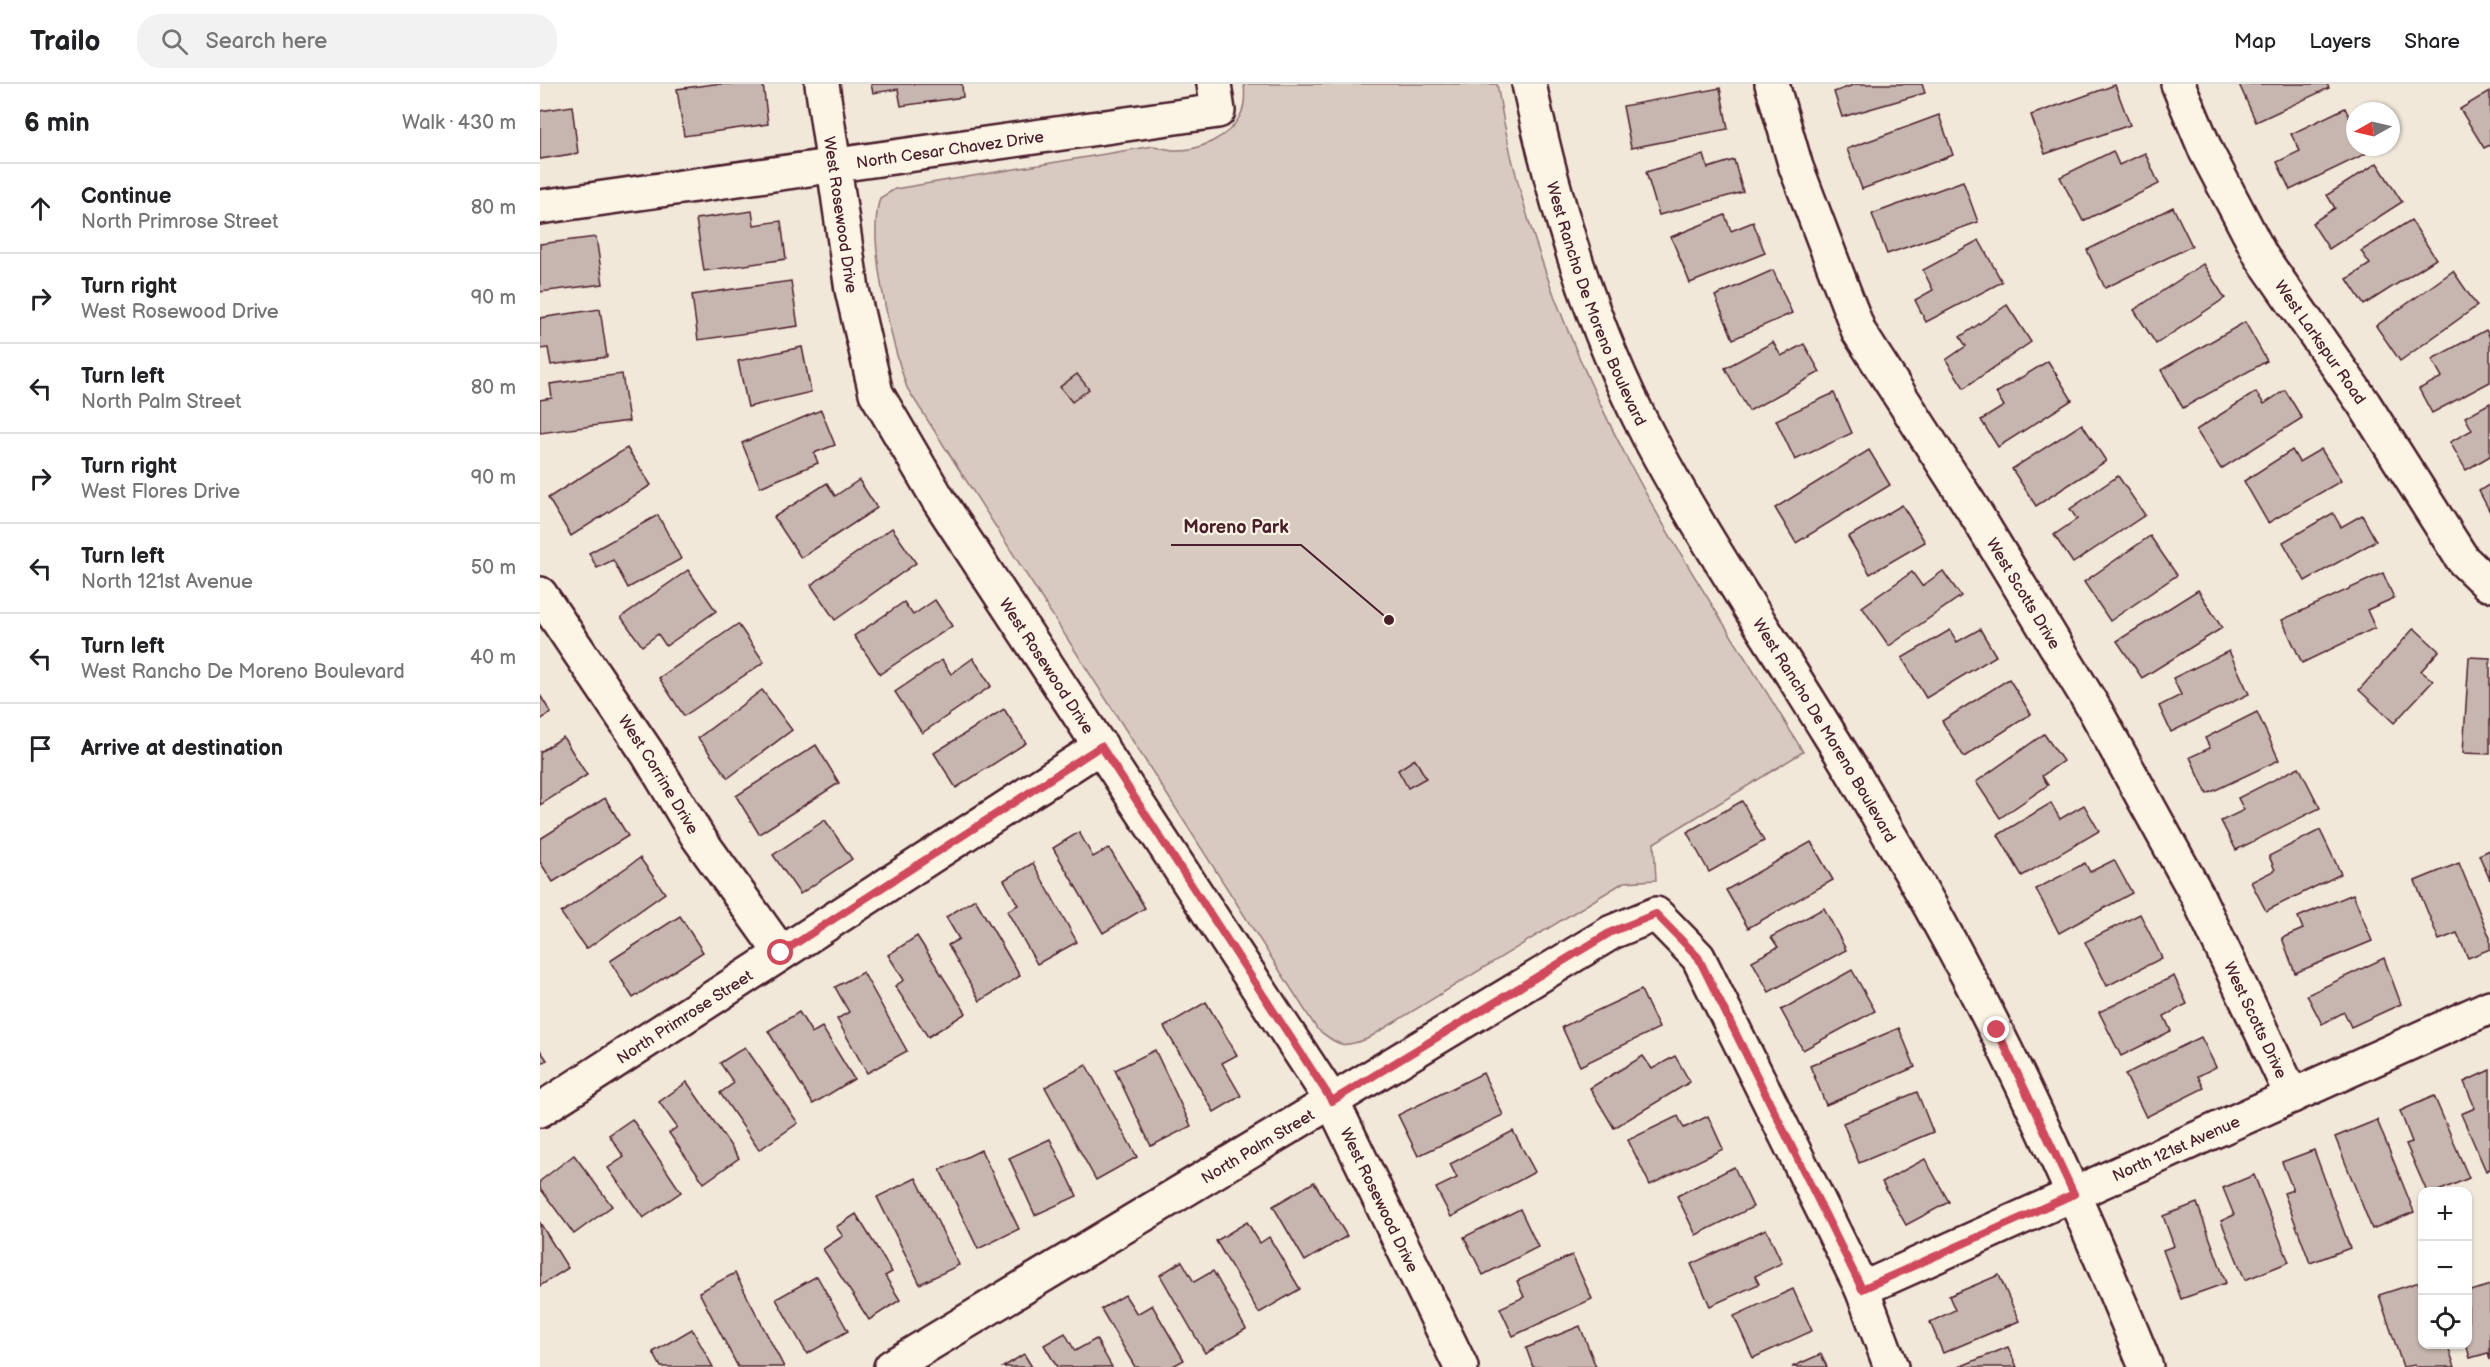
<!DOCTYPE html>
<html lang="en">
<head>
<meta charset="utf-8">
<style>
	:root { --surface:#fff; --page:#f2f2f2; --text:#202124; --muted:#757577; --line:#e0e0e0 }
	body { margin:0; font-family:"Balsamiq Sans",sans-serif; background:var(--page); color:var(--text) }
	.controls { position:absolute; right:18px; bottom:18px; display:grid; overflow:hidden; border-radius:12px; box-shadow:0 2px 4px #0004 }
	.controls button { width:54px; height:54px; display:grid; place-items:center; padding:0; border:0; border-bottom:2px solid var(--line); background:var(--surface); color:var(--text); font:30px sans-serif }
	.compass { position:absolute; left:1806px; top:18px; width:54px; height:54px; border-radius:50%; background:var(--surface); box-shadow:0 2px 4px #0004; rotate:262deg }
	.stop { position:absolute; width:18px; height:18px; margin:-14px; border:4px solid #d1495b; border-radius:50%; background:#fff }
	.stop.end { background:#d1495b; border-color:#fff; box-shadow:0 2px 6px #0008 }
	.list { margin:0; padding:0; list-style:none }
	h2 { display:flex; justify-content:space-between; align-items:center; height:78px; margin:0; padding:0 24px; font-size:26px }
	h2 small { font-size:20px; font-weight:400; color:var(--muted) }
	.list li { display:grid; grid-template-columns:39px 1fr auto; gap:18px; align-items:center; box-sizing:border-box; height:90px; padding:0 24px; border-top:2px solid var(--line) }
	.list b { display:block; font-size:22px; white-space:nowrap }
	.list p { margin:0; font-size:20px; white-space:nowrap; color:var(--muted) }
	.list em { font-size:20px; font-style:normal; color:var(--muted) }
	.icon { flex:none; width:33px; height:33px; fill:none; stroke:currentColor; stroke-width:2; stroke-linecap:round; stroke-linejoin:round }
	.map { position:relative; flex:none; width:1950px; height:1283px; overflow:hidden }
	header { display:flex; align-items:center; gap:36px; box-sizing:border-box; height:84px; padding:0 30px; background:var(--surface); border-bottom:2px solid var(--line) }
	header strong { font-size:28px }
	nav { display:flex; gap:33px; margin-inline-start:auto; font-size:21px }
	.search { width:420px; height:54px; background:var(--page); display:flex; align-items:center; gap:15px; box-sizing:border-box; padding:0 21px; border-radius:24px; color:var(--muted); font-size:22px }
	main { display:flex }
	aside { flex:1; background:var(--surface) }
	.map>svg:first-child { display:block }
</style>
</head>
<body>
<header>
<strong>Trailo</strong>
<div class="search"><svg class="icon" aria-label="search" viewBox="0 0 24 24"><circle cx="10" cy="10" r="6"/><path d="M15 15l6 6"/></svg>Search here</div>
<nav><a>Map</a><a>Layers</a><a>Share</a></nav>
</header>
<main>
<aside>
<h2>6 min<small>Walk · 430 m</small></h2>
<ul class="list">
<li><svg class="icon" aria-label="ahead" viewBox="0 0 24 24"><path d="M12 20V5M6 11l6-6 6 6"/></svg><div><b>Continue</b><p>North Primrose Street</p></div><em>80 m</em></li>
<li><svg class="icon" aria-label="right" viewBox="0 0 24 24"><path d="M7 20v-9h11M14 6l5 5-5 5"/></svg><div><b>Turn right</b><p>West Rosewood Drive</p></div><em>90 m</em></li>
<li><svg class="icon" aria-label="left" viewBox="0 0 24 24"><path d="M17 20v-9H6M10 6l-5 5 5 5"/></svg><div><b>Turn left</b><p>North Palm Street</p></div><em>80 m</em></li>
<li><svg class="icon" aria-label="right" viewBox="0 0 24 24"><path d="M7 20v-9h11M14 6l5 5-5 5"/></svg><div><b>Turn right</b><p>West Flores Drive</p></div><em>90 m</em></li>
<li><svg class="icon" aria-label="left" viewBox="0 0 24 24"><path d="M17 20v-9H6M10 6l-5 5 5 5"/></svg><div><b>Turn left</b><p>North 121st Avenue</p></div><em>50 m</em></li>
<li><svg class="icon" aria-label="left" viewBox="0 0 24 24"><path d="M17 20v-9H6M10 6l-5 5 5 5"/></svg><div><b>Turn left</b><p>West Rancho De Moreno Boulevard</p></div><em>40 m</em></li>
<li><svg class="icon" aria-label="arrive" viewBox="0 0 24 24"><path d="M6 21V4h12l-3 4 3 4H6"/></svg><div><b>Arrive at destination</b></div></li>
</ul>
</aside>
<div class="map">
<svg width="1950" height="1283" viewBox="0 0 1950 1283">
	<rect width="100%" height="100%" fill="#f1e8da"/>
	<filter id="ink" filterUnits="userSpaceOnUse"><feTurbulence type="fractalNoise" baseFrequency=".0167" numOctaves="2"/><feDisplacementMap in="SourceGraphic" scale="12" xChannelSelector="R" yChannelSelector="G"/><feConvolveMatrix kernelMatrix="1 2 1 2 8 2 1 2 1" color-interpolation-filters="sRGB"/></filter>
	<g filter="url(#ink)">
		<path fill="#d8cac0" stroke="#917476" stroke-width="1.5" d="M704 0H957C978 133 1028 261 1090 380 1142 479 1206 572 1263 668L1114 759 1116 796 1084 798 827 955C800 965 799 961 777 945L367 304C352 260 326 157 340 114L355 105 613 62C620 63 628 66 636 66 659 67 689 53 700 32 705 23 705 10 704 0Z"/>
		<g fill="#c7b6af" stroke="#4a1f2b" stroke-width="1.5">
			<polygon points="174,0 223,0 228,40 144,52 137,5"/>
			<polygon points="331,0 422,0 423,13 361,22 358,5 333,9"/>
			<polygon points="1316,0 1382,0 1385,9 1302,33 1294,8"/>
			<polygon points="1699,0 1787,0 1789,4 1716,38"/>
			<polygon points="1575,1 1590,41 1505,70 1491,31"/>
			<polygon points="1180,4 1188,45 1091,64 1083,22"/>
			<polygon points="1950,7 1950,61 1944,64 1920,25"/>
			<polygon points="32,22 38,69 0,75 0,27"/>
			<polygon points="1805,24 1815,45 1815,63 1824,63 1827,69 1750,106 1737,78 1760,67 1751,50"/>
			<polygon points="1399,31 1413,71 1322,105 1307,65"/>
			<polygon points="1573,67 1579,81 1605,69 1619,100 1543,137 1520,93"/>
			<polygon points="1164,71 1168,84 1194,76 1203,108 1119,131 1106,88"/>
			<polygon points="1837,79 1862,118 1789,165 1772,139 1795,124 1787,111"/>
			<polygon points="1423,97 1438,138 1347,170 1332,130"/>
			<polygon points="1633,123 1652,162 1565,204 1547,166"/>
			<polygon points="212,127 214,141 241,137 246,175 164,187 156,135"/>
			<polygon points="1185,131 1191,147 1213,138 1225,169 1150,199 1131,153"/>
			<polygon points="1871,136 1896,175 1824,221 1807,195 1830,180 1821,167"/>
			<polygon points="56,153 63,200 0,208 0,160"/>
			<polygon points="1439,156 1462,198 1386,238 1375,216 1393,206 1383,186"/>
			<polygon points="1663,180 1685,214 1616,260 1594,226"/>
			<polygon points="1233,186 1252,229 1193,255 1175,212"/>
			<polygon points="1913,187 1937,222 1860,277 1836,242"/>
			<polygon points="251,197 258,242 158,256 152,211"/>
			<polygon points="1467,221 1491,258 1424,304 1406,276 1426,262 1420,253"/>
			<polygon points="60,225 67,273 11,281 8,264 0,265 0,234"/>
			<polygon points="1705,238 1727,277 1643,324 1621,286"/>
			<polygon points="1946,246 1950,254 1950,298 1892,329 1879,305 1902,293 1892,275"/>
			<polygon points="1233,258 1241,272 1264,260 1280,288 1209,327 1185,284"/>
			<polygon points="262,263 271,308 208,323 198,277"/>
			<polygon points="1508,277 1532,316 1458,363 1441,336 1464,322 1456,309"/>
			<polygon points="82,290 89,337 0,349 0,316 12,314 10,300"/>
			<polygon points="537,290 549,305 532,318 520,303"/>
			<polygon points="1745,306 1762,334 1681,385 1656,346 1716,308 1724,320"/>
			<polygon points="1294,309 1312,349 1255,376 1236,336"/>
			<polygon points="1950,319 1950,372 1926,386 1910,358 1932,346 1925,333"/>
			<polygon points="281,326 295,361 274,369 278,379 220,403 202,359"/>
			<polygon points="1542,340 1566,377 1496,422 1472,385"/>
			<polygon points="87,364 111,401 31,452 8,414"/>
			<polygon points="1781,365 1801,397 1728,439 1704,397 1752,366 1759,378"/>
			<polygon points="1329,366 1350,401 1256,459 1235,424"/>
			<polygon points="1578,392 1605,431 1533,479 1514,451 1537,435 1530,425"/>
			<polygon points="319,396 337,424 261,474 234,433 287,399 295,412"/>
			<polygon points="1950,400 1950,428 1939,407"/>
			<polygon points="1362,421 1385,458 1330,490 1308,453"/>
			<polygon points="1793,429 1801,443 1822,431 1836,457 1765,497 1743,458"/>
			<polygon points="118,431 141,475 88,504 73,476 57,484 49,469"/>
			<polygon points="352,444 376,479 295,536 271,501"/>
			<polygon points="1610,452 1637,491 1570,537 1544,498"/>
			<polygon points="148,486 176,527 126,562 118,550 102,562 81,533"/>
			<polygon points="1403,487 1421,512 1349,562 1322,523 1372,488 1382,502"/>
			<polygon points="1843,489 1854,514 1827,526 1835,544 1762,579 1742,536"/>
			<polygon points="1658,506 1682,544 1602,594 1577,557"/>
			<polygon points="395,516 412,542 340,590 314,552 364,518 373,531"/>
			<polygon points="198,540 224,578 144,632 119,594"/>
			<polygon points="1874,544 1899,567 1881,587 1893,597 1854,639 1819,606"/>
			<polygon points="1440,545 1456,572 1386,614 1362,574 1410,546 1417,558"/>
			<polygon points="1689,567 1709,610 1631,648 1619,622 1641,611 1633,594"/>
			<polygon points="1929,573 1950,574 1950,670 1923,669"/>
			<polygon points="433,574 451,602 382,649 355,608 402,576 411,590"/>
			<polygon points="1469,595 1491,630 1424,673 1402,637"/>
			<polygon points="222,606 252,646 188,694 158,654"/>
			<polygon points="0,611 11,629 0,636"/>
			<polygon points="464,625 486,659 416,704 394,669"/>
			<polygon points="1717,628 1739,676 1667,710 1650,673 1670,664 1665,654"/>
			<polygon points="1504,650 1523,677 1502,692 1508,701 1460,734 1436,698"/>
			<polygon points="23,653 47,691 0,721 0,668"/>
			<polygon points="276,661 299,699 219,750 196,712"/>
			<polygon points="875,675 886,694 868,704 858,686"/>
			<polygon points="1759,683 1780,724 1696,766 1681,737 1704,726 1698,714"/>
			<polygon points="65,714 88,752 13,798 0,778 0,755"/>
			<polygon points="1202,717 1224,757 1169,788 1147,748"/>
			<polygon points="1511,719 1520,735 1544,721 1559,747 1482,792 1458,751"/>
			<polygon points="285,736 312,775 260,810 233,771"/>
			<polygon points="1780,746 1801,790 1726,827 1711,798 1735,786 1729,772"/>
			<polygon points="539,748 553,773 569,764 605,824 563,849 513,764"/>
			<polygon points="1271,758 1293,796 1208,844 1186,806"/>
			<polygon points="1950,766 1950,796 1939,771"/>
			<polygon points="100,774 125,809 46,865 21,829"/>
			<polygon points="1574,776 1592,809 1519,849 1496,805 1545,779 1550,788"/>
			<polygon points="493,779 537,858 497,880 467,827 478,821 464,796"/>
			<polygon points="1919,779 1950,854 1950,865 1928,874 1917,849 1899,856 1875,797"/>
			<polygon points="1813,810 1832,857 1755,889 1742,854 1763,845 1758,833"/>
			<polygon points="435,815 480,892 440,917 408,861 419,855 406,833"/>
			<polygon points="1284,824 1306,866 1229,908 1212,877 1238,863 1231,853"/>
			<polygon points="1600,830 1622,874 1567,902 1545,858"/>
			<polygon points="140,832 163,868 93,914 70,877"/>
			<polygon points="377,852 426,929 388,953 355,902 364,896 348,871"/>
			<polygon points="1844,874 1861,920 1811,943 1804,928 1782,940 1767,911"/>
			<polygon points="1312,886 1335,927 1263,966 1241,926"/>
			<polygon points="323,888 367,967 327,989 297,935 309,928 295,903"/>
			<polygon points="1634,892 1647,920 1624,932 1631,947 1581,972 1559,928"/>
			<polygon points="1101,906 1119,944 1040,982 1022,943"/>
			<polygon points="666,918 697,971 682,979 701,1012 674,1028 624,943"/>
			<polygon points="259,928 272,949 282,943 314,995 273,1020 228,947"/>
			<polygon points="1359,944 1375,983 1286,1021 1270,982"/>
			<polygon points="1661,953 1676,983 1658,992 1664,1004 1606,1033 1585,990"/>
			<polygon points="205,963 258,1039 219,1066 180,1009 194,999 180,979"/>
			<polygon points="0,966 7,976 0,980"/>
			<polygon points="615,966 651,1042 611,1062 575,986"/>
			<polygon points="1103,972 1112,985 1135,972 1150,998 1074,1044 1050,1004"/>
			<polygon points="546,981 597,1073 556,1096 505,1003"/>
			<polygon points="1950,986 1950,1085 1946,1087 1921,1030 1935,1024 1924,998"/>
			<polygon points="943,989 963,1031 878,1072 858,1031"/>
			<polygon points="147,998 199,1074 164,1099 129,1049 137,1043 119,1018"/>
			<polygon points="1377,1008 1393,1048 1319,1079 1303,1039"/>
			<polygon points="1894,1012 1929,1094 1896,1108 1887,1108 1866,1060 1872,1058 1860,1027"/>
			<polygon points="1138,1032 1144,1044 1168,1032 1183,1065 1110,1101 1088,1056"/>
			<polygon points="92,1035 141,1108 103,1134 68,1084 84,1073 69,1051"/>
			<polygon points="1837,1036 1874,1128 1832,1145 1795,1053"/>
			<polygon points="973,1047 995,1088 911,1133 896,1104 917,1094 910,1080"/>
			<polygon points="510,1055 537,1112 495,1131 469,1074"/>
			<polygon points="441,1066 479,1145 438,1165 400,1086"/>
			<polygon points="1774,1066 1810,1164 1770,1179 1744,1109 1753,1106 1742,1078"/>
			<polygon points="34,1071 72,1122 34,1150 0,1104 0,1097"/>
			<polygon points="1385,1075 1409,1118 1366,1141 1342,1098"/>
			<polygon points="1194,1083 1213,1123 1156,1151 1137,1112"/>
			<polygon points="1714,1091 1749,1178 1705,1196 1681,1137 1694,1131 1683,1104"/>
			<polygon points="376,1094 419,1181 380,1200 337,1113"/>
			<polygon points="774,1098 807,1152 765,1177 733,1122"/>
			<polygon points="1657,1119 1686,1199 1641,1215 1623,1166 1634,1162 1623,1132"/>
			<polygon points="980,1125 998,1163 943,1191 924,1153"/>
			<polygon points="316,1130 352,1188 345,1192 360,1216 329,1236 283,1165 303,1152 296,1143"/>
			<polygon points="707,1138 720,1159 729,1153 760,1205 719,1229 676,1157"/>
			<polygon points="0,1139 28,1184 0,1202"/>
			<polygon points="1226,1145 1242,1179 1215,1192 1219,1200 1170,1222 1151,1180"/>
			<polygon points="1032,1171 1052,1215 973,1252 960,1224 984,1213 977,1197"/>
			<polygon points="642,1177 654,1198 673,1187 706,1245 665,1269 620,1191"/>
			<polygon points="195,1189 244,1283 198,1283 159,1208"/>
			<polygon points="1459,1191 1479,1237 1403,1269 1390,1238 1415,1226 1409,1212"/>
			<polygon points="277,1192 308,1247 267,1270 236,1215"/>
			<polygon points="1882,1197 1882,1260 1907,1260 1915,1283 1876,1283 1875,1281 1863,1283 1839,1211"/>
			<polygon points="1950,1201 1950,1276 1948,1269 1930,1274 1926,1260 1928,1260 1928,1208"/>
			<polygon points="1253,1205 1272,1247 1213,1274 1194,1232"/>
			<polygon points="585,1211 597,1230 612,1221 644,1276 631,1283 595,1283 561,1225"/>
			<polygon points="1040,1242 1056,1283 993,1283 986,1264"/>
			<polygon points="152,1245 173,1283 121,1283 113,1268"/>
			<polygon points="525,1249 535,1267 556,1255 572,1283 517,1283 504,1261"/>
			<polygon points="1468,1263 1477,1283 1419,1283"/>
			<polygon points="484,1270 492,1283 463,1283"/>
			<polygon points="1281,1270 1287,1283 1252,1283"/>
		</g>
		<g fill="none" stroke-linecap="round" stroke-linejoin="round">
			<g stroke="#4a1f2b" stroke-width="38">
				<g id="minor">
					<path id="s1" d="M282 0 312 206 336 309 398 415 792 1017 921 1283"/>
					<path id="s2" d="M1232 0 1256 83 1319 248 1434 427 1555 626 1657 811 1752 1012"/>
					<path id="s3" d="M1638 0 1666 67 1721 172 1824 320 1923 476 1948 500 1950 499"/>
					<path id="s4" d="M0 123 678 27 674 0"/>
					<path id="s5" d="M0 510 108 670 158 753 241 869"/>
					<path id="s6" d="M0 1026 561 662"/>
					<path id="s7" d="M1322 1205 1950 923"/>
					<path id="s8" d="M351 1283 1072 848 1116 830 1158 873 1322 1205 1351 1283"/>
				</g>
			</g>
			<g stroke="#4a1f2b" stroke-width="38">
				<g id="tertiary">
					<path id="s9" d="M989 0C1015 122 1051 242 1109 353 1163 455 1228 550 1288 648 1317 694 1344 742 1372 790 1463 948 1538 1114 1606 1283"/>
				</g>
			</g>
			<use href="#minor" stroke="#fcf5e5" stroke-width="33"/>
			<use href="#tertiary" stroke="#fcf5e5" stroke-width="33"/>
		</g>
	</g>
	<g fill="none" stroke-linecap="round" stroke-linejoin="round" filter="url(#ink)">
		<polyline stroke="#d1495b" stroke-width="8" points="241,869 561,662 792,1017 1071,848 1116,830 1158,873 1322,1205 1534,1110 1457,946"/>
	</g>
	<g text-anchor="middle" stroke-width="4.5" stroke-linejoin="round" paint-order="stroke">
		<g font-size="16" fill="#4a1f2b" stroke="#fcf5e5">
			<text dy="6" stroke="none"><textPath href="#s4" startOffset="414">North Cesar Chavez Drive</textPath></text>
			<text dy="6" stroke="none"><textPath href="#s1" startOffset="132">West Rosewood Drive</textPath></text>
			<text dy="6" stroke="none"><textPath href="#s9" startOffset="230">West Rancho De Moreno Boulevard</textPath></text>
			<text dy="6" stroke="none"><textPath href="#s3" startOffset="296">West Larkspur Road</textPath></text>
			<text dy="6" stroke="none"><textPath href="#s2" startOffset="572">West Scotts Drive</textPath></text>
			<text dy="6" stroke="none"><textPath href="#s1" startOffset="636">West Rosewood Drive</textPath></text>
			<text dy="6" stroke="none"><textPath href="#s9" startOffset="716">West Rancho De Moreno Boulevard</textPath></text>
			<text dy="6" stroke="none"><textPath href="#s5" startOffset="216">West Corrine Drive</textPath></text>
			<text dy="6" stroke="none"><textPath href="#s6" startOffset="172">North Primrose Street</textPath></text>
			<text dy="6" stroke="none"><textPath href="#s2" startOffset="1058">West Scotts Drive</textPath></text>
			<text dy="6" stroke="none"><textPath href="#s8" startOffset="428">North Palm Street</textPath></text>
			<text dy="6" stroke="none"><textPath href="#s7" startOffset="344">North 121st Avenue</textPath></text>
			<text dy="6" stroke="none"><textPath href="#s1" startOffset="1266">West Rosewood Drive</textPath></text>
		</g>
	</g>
	<path fill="none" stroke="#4a1f2b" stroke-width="2" d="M849 536L761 461H631"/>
	<circle fill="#4a1f2b" stroke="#fcf5e5" stroke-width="2" cx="849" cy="536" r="6"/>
	<g font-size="18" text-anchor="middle" font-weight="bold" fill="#4a1f2b" stroke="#fcf5e5" stroke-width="4.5" stroke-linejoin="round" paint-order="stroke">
		<text x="696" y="449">Moreno Park</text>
	</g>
</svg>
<div class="controls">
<button>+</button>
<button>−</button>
<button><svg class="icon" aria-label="locate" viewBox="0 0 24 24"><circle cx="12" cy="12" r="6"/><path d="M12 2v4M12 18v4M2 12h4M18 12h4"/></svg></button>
</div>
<svg class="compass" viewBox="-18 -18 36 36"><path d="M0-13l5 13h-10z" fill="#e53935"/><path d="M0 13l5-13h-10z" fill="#757577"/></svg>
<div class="stop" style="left:241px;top:869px"></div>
<div class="stop end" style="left:1457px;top:946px"></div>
</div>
</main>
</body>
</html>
